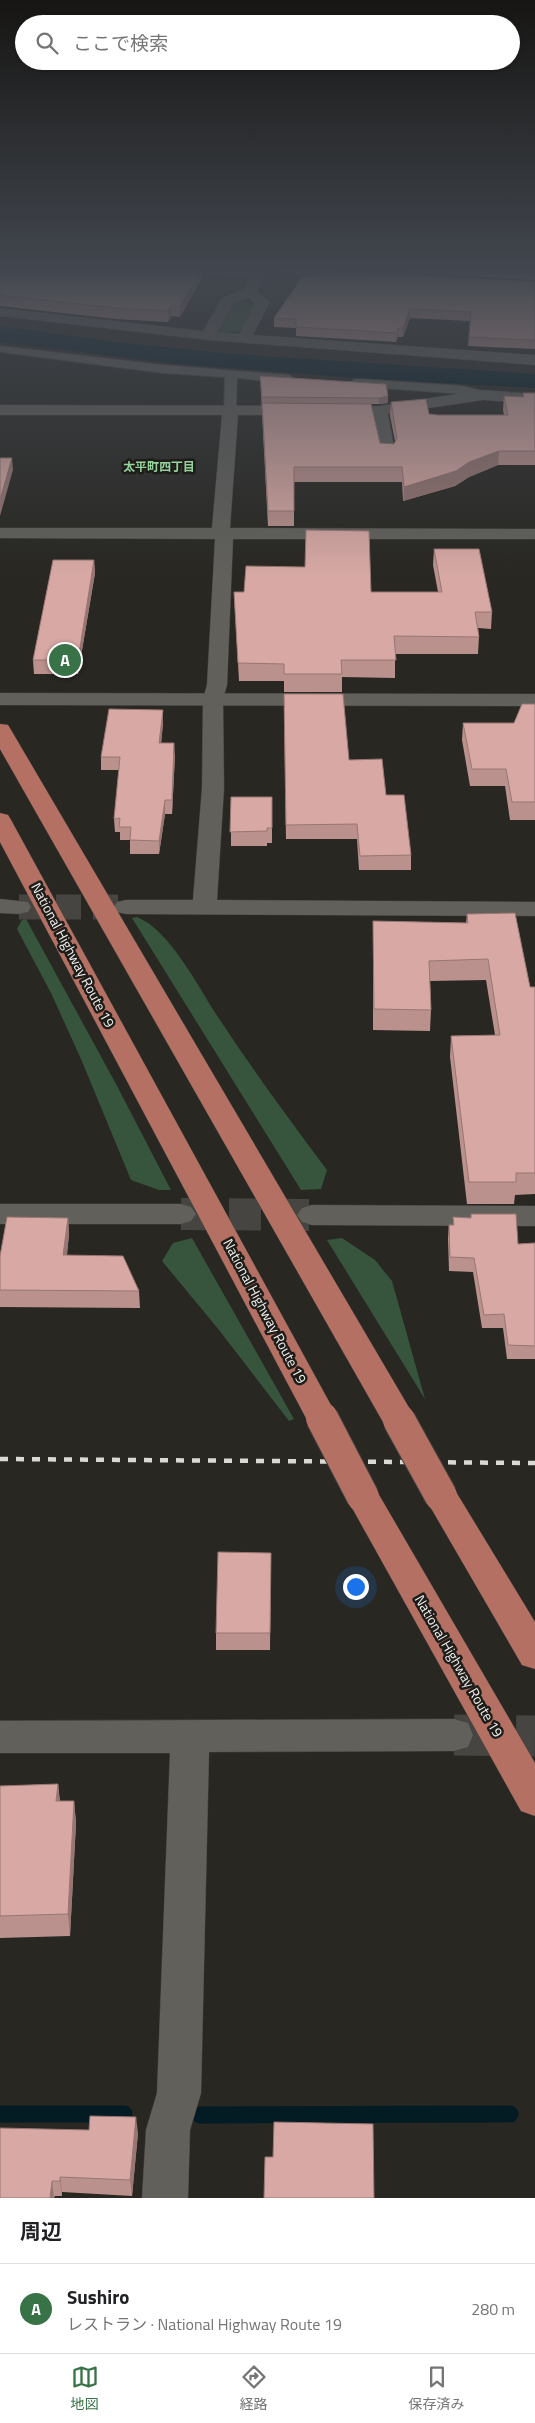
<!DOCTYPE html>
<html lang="ja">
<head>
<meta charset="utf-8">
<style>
	:root { --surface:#fff; --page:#f6f6f6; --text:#202124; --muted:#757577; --line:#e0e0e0; --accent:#387247 }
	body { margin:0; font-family:"Titillium Web","Noto Sans JP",sans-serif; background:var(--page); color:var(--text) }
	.you { position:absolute; left:355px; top:1586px; width:18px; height:18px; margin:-12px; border:4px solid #fff; border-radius:50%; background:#1a73e8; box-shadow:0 0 0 8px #1a73e833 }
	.badge { display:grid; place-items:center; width:32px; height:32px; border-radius:50%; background:var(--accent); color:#fff; font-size:16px; font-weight:700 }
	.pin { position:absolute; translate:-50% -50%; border:2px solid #fff; box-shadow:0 1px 5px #0006 }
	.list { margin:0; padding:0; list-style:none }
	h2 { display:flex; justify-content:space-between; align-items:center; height:65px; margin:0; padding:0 20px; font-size:21px }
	h2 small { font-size:16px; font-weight:400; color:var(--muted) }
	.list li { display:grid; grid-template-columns:32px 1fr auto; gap:15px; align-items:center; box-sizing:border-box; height:90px; padding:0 20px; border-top:1px solid var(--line) }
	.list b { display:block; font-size:19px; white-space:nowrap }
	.list p { margin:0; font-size:16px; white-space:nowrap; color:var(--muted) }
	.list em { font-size:16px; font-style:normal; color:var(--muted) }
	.icon { flex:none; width:28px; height:28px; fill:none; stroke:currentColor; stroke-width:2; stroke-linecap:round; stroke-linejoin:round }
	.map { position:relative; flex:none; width:535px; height:2198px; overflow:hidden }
	.search { position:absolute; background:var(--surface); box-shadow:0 1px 4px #0004; left:15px; right:15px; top:15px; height:55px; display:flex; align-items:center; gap:12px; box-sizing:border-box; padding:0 18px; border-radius:28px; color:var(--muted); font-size:19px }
	.sheet { height:155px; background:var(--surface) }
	nav { display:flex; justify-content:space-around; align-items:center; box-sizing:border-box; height:70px; border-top:1px solid var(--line); background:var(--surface); font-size:14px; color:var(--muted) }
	nav a { display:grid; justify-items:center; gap:2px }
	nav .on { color:var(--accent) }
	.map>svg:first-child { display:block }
</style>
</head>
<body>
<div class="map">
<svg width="535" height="2198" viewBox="0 0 535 2198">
	<rect width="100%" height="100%" fill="#282722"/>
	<g fill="#37543c">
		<polygon points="239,302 255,304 242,331 224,333 216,330 232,303"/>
		<path d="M137 917C172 931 201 993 222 1023 255 1073 291 1122 327 1170L321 1189 301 1190 132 918Z"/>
		<polygon points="26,919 116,1084 171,1190 159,1190 131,1180 81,1059 51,993 17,929 22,920"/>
		<polygon points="192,1238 294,1419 289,1421 219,1330 162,1261 173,1243"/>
		<polygon points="342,1238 375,1260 392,1281 425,1399 327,1240"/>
	</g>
	<polygon fill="#031b23" points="0,326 115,342 232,354 535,374 535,388 370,379 178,364 0,342"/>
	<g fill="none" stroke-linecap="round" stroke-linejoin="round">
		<g stroke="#031b23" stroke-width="17">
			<polyline points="0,2114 124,2114"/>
			<polyline points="200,2115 510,2114"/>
		</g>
		<polyline stroke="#464541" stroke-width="25" stroke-dasharray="25 12" stroke-linecap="butt" points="19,907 126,907"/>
		<polyline stroke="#464541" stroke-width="32" stroke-dasharray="32 16" stroke-linecap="butt" points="181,1214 312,1215"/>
		<polyline stroke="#464541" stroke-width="41" stroke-dasharray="41 21" stroke-linecap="butt" points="454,1735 535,1736"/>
		<g stroke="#42423e" stroke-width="2">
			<g id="service">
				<polygon points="0,346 163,365 289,375 295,379 289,383 237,378 236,411 230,415 224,411 225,377 163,373 0,352"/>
				<polygon points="357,379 463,386 487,392 489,395 483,399 463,394 353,386 351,383 353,380"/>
			</g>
		</g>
		<g stroke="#42423e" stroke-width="1">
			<g id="minor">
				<path d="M148 268H268L257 292 270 302 253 335 535 355V365L208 340 0 316V308L203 331 222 298 243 290 250 277 155 272ZM248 298 255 303 239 334 217 332 233 304Z"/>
				<polygon points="483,390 535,394 535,404 483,400 388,414 395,452 393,456 381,456 379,452 372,416 238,415 230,528 535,529 535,539 233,539 227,685 223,699 224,788 217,900 535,902 535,916 126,914 117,912 114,907 117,902 126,900 193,900 202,788 203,699 207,685 215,539 0,538 0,528 212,528 222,415 0,415 0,405 379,406"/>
				<polygon points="0,899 28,902 31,907 28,912 19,914 0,913"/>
				<polygon points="0,1204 181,1204 191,1207 196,1214 191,1221 181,1224 0,1224"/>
				<polygon points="312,1205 535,1206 535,1226 312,1225 302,1222 297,1215 302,1208"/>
				<polygon points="454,1719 468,1723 473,1735 468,1747 454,1751 209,1752 201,2093 190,2130 188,2198 142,2198 146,2130 157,2093 170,1753 0,1753 0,1721"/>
			</g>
		</g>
		<g stroke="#42423e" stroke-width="1">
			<polygon id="tertiary" points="0,693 535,694 535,706 0,705"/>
		</g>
		<g stroke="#42423e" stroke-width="1">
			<g id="trunk">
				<polygon points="274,268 323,268 371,273 378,277 371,281 281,272"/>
				<polygon points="0,724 8,725 11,730 411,1411 415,1420 411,1429 399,1432 387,1429 0,749"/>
				<polygon points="0,813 8,815 11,820 338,1418 334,1427 322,1430 310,1427 306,1418 0,842"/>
				<polygon points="441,1483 453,1487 535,1622 535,1669 522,1665 424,1496 429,1487"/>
				<polygon points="363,1484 375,1488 535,1763 535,1816 521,1811 346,1497 351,1488"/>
			</g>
		</g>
		<use href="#service" fill="#61605b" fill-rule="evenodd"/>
		<use href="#minor" fill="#61605b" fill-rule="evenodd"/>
		<use href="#tertiary" fill="#61605b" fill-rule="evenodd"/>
		<use href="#trunk" fill="#b57064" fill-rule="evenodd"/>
		<polyline stroke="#dad9d5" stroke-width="4.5" stroke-dasharray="8 8" stroke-linecap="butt" points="0,1459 535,1463"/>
		<g stroke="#42423e" stroke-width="34" stroke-linecap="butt">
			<g id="trunk-bridge">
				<polyline points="322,1418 363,1497"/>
				<polyline points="399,1420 441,1496"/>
			</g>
		</g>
		<use href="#trunk-bridge" stroke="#b57064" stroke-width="32"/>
	</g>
	<g fill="#ba918d">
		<polygon points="0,268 203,276 180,317 171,316 168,322 116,319 0,306 0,307"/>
		<polygon points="350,268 535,268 535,280"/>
		<polygon points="334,277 535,282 535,349 468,346 470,321 410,318 403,337 398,337 396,342 296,336 296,328 274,327 274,318"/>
		<polygon points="260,376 386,384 388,403 379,404 371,404 380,443 394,444 395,441 390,416 391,402 429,414 437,415 504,415 503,410 504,396 523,397 523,393 535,393 535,465 498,465 469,477 455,486 403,501 402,482 294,482 294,526 268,526"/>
		<polygon points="434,549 492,612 491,629 478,628 479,637 478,654 395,654 395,678 342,677 342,692 284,692 284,681 239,681 234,592 438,592 433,565"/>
		<polygon points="94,560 95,573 78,674 34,674 33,660"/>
		<polygon points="535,704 535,820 510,820 505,786 470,786 462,740 463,723 514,723"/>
		<polygon points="284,707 349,760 386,795 411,855 411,870 359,870 357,839 286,839"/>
		<polygon points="163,710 163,723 161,743 175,755 172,814 165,814 159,854 130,854 130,840 120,840 120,832 115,832 114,819 119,770 101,770 101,757"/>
		<polygon points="231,797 272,797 272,843 267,843 267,846 231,846"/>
		<polygon points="467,914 530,987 535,987 535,1194 515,1195 514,1204 467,1204 450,1057 451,1036 495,1035 486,980 430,981 431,1010 430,1031 373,1030 373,921 466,923"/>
		<polygon points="471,1214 518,1244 535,1243 535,1359 507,1359 503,1328 482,1328 473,1272 449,1271 448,1238 449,1225 453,1225 453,1217 471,1218"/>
		<polygon points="68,1218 69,1234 67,1255 139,1291 140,1308 0,1307 0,1256"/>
		<polygon points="271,1553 270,1650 216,1650 216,1633"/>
		<polygon points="58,1784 60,1801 74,1801 76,1823 70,1936 0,1938 0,1786"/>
		<polygon points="138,2133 132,2196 62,2192 62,2196 55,2196 54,2198 0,2198"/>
	</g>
	<g fill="#977673">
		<polygon points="202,268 203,268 203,276 180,317 180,306"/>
		<polygon points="171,306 171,316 168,322 168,311"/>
		<polygon points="410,309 410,318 403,337 403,328"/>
		<polygon points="398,328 398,337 396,342 397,333"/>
		<polygon points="388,396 388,403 379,404 379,398"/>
		<polygon points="499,451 498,465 469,477 455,486 403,501 404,487"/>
		<polygon points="12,458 13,470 0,516 0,500"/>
		<polygon points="94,560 95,573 78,674 78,660"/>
		<polygon points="163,710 163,723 160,755 159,743"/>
		<polygon points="174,743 175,755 172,814 172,800"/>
		<polygon points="165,800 165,814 159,854 159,841"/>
		<polygon points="68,1218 69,1234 65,1271 63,1255"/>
		<polygon points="58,1784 60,1806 56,1801"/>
		<polygon points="74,1801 76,1823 70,1936 68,1914"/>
		<polygon points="136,2117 138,2133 132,2196 130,2180"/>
		<polygon points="60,2177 62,2192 62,2196 60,2181"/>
		<polygon points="52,2181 54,2198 50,2198"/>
	</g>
	<g fill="#d8a9a4" stroke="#977673">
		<polygon points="0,268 202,268 180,306 171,306 168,311 116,308 0,295"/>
		<polygon points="484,268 535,268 535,271"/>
		<polygon points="336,271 535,282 535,340 469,337 471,312 410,309 403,328 398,328 397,333 296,327 296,319 274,318 303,276 334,277"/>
		<polygon points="260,376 386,384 388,396 379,398 262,397"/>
		<polygon points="523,393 535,393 535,451 499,451 469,462 456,471 404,487 402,467 294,467 294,511 268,511 262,403 371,404 380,443 394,444 397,438 391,402 426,399 429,414 437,415 508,415 504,396 524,397"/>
		<polygon points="0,458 12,458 0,500"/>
		<polygon points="306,530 369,531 371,592 442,592 434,549 479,549 492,612 475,612 479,637 394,636 396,660 341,660 342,674 284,674 284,664 238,663 234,592 244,592 246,566 305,567"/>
		<polygon points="53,560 94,560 78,660 33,660"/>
		<polygon points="284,694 343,694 349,760 382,759 386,795 404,795 411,855 360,856 357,824 286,825"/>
		<polygon points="522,704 535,704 535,802 512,802 506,769 472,769 463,723 514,723"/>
		<polygon points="109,709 163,710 159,743 174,743 172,800 165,800 159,841 130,840 131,827 119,827 120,818 114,819 120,757 101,757"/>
		<polygon points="231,797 272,797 272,828 267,828 267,831 230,832"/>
		<polygon points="515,913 530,987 535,987 535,1173 516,1173 516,1182 469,1182 451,1036 500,1035 488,959 429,961 431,1010 374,1009 373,921 468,923 467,914"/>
		<polygon points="471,1214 516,1214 518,1244 535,1243 535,1346 508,1345 504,1314 484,1315 474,1258 450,1257 449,1225 454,1225 453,1217 471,1218"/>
		<polygon points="7,1217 68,1218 63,1255 123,1256 139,1291 0,1290 0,1256"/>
		<polygon points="218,1552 271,1553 270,1633 216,1633"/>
		<polygon points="58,1784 56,1801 74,1801 68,1914 0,1916 0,1786"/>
		<polygon points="90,2116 136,2117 130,2180 60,2177 60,2181 52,2181 50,2198 0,2198 0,2128 89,2130"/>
		<polygon points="274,2122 373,2124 374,2198 264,2198 265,2157 273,2157"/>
	</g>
	<linearGradient id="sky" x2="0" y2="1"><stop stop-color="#161513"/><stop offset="0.47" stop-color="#42474f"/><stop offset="1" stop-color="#42474f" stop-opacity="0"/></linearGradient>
	<rect width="535" height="576" fill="url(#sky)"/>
	<g text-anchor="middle" stroke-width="5" stroke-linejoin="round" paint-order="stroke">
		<g font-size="12" font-weight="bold" fill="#94d39c" stroke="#1e1d19">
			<text x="159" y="471">太平町四丁目</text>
		</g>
		<g font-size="14" fill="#f2f1ee" stroke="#1e1d19">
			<text transform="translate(73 955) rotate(62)" y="5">National Highway Route 19</text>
			<text transform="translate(265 1311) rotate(62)" y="5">National Highway Route 19</text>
			<text transform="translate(459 1666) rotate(60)" y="5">National Highway Route 19</text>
		</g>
	</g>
</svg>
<div class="you"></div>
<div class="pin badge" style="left:65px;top:660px">A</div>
<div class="search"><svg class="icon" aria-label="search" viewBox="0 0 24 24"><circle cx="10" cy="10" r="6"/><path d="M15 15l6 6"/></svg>ここで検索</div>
</div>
<section class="sheet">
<h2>周辺<small></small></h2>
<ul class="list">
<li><span class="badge">A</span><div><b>Sushiro</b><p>レストラン · National Highway Route 19</p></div><em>280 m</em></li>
</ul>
</section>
<nav>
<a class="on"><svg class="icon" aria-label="map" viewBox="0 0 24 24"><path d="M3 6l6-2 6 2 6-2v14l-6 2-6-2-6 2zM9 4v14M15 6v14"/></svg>地図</a>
<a><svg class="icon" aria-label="directions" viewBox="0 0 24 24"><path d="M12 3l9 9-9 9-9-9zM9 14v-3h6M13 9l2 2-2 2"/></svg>経路</a>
<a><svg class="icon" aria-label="saved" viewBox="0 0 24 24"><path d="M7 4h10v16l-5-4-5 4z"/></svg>保存済み</a>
</nav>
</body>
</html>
